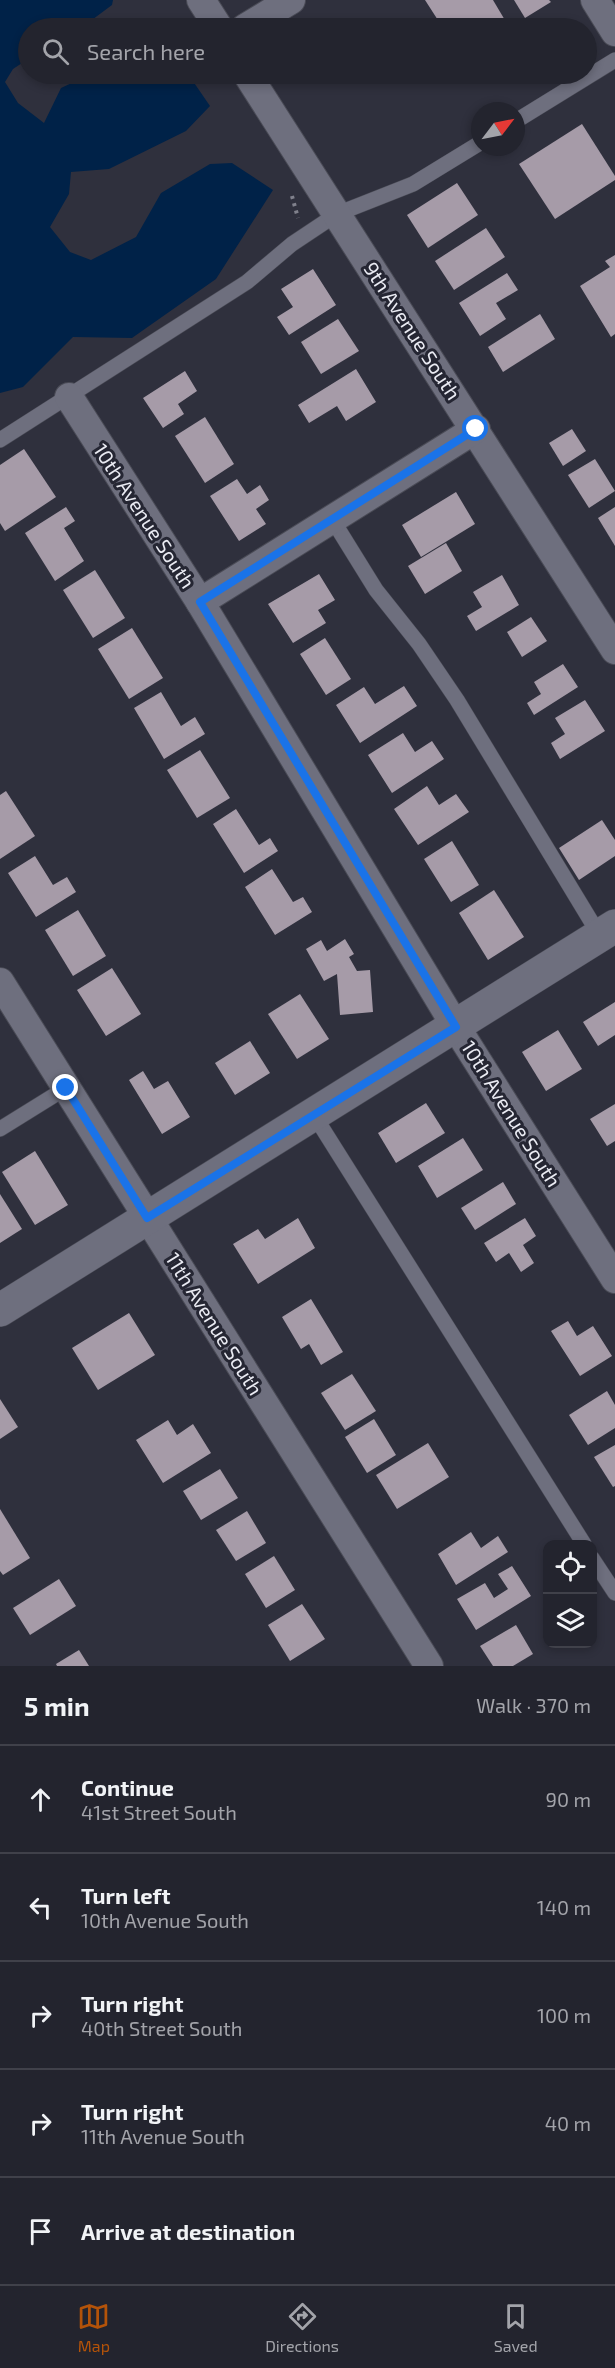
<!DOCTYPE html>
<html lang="en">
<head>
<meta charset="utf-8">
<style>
	:root { --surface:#23242e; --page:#2b2c36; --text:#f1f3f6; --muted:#a3a4aa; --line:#40414a; --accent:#b45309 }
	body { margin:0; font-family:"Exo 2",sans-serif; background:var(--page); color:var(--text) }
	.controls { position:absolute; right:18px; bottom:18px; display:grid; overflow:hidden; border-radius:12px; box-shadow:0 3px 9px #0003 }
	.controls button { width:54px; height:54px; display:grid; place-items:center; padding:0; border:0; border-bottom:2px solid var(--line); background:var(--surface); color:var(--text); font:30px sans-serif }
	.compass { position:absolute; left:471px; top:102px; width:54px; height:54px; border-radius:50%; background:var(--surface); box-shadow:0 3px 9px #0003; rotate:58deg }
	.stop { position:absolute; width:18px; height:18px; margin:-14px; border:4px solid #1a73e8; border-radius:50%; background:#fff }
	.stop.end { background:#1a73e8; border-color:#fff; box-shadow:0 2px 6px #0008 }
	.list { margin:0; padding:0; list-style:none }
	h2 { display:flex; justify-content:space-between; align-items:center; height:78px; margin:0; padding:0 24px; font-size:26px }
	h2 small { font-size:20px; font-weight:400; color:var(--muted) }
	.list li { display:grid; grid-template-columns:39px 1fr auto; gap:18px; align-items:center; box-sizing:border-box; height:108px; padding:0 24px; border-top:2px solid var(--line) }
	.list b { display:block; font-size:22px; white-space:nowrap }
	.list p { margin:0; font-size:20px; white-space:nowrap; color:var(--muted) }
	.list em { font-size:20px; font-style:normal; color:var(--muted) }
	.icon { flex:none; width:33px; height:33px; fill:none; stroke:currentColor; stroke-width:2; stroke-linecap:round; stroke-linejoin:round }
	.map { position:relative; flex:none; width:615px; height:1666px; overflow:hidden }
	.search { position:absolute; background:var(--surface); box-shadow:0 3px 9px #0003; left:18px; right:18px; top:18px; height:66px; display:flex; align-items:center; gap:15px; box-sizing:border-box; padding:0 21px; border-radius:33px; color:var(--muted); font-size:22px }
	.sheet { height:618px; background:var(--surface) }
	nav { display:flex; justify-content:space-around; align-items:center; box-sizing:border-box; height:84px; border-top:2px solid var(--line); background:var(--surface); font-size:16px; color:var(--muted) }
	nav a { display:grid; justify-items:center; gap:3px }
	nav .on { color:var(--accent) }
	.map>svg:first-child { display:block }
</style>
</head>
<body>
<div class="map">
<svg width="615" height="1666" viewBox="0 0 615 1666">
	<rect width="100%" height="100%" fill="#2f303d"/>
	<polygon fill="#002248" points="0,0 113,0 112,5 81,28 28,28 28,59 13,69 5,82 18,103 44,123 61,88 91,74 188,74 210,106 186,131 109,169 71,172 69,194 50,227 70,252 91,260 136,237 161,193 210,164 232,163 273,190 216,279 132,338 73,337 23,387 0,393"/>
	<g fill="#a69ba8">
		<polygon points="425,0 493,0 509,27 443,28"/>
		<polygon points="514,0 549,0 551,2 525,18"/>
		<polygon points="582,124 615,176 615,180 555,219 519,164"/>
		<polygon points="457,183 478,215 428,248 407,215"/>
		<polygon points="486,228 505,257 454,290 435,261"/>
		<polygon points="615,255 615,334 611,337 580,286 610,267 605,261"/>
		<polygon points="313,269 336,305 289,335 277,317 293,307 281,289"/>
		<polygon points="507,273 518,290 496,303 506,319 480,336 459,303"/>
		<polygon points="540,314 555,339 503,372 488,347"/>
		<polygon points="338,319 359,351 321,374 301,342"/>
		<polygon points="356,369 376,402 346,421 337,406 309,423 298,405"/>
		<polygon points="185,371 197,391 178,404 184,414 163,428 143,398"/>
		<polygon points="205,417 234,464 205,483 175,436"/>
		<polygon points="572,429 586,451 563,466 549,443"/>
		<polygon points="24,449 56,497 5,531 0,523 0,465"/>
		<polygon points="595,459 615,491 589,508 568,475"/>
		<polygon points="237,479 247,494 260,485 269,500 256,509 266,524 239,541 210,496"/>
		<polygon points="456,492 475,524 421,557 402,525"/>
		<polygon points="66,507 75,521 64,528 84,561 55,581 25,533"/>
		<polygon points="615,507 615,546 598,518"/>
		<polygon points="446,543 462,571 425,594 408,566"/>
		<polygon points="95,570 125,618 93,638 63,590"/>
		<polygon points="319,574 335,600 318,610 326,623 293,643 268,604"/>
		<polygon points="502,575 519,605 476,631 467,616 482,607 473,592"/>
		<polygon points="531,617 547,641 522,657 507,632"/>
		<polygon points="132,628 163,678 129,699 98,649"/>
		<polygon points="325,638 351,679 326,695 300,654"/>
		<polygon points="563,664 578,687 534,715 527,703 541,694 534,682"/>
		<polygon points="404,686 417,706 360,743 336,705 364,687 375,704"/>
		<polygon points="161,692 181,726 195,717 205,734 164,759 134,708"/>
		<polygon points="585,700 605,731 560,759 551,743 565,734 555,718"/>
		<polygon points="403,733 415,752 432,741 444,759 392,793 368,755"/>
		<polygon points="200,750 230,798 197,818 167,770"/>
		<polygon points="427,786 439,805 456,794 469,812 418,845 394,809"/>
		<polygon points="6,791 35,836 0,859 0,795"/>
		<polygon points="236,809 259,845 270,838 278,851 244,873 213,824"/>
		<polygon points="602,820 615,840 615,856 579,880 559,848"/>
		<polygon points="452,841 479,885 451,902 424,859"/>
		<polygon points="35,856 53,885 67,877 76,892 36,917 8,873"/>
		<polygon points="272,869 293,902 303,897 312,912 275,935 245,887"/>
		<polygon points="494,890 524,937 488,960 459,913"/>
		<polygon points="78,910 106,956 73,976 45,930"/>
		<polygon points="345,939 354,954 349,957 357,971 370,970 373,1012 340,1015 337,974 324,981 306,949 321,940 327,951"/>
		<polygon points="112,968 141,1014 106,1036 77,990"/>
		<polygon points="300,994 329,1039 297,1059 268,1014"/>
		<polygon points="615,1002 615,1035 598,1046 583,1022"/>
		<polygon points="558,1030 582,1069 546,1091 522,1052"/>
		<polygon points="250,1041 270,1073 235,1095 215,1063"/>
		<polygon points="143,1071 154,1089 168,1081 190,1117 162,1134 129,1080"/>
		<polygon points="426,1103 445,1133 396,1163 378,1133"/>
		<polygon points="615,1104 615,1141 607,1146 590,1119"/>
		<polygon points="463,1138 483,1170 437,1198 418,1166"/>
		<polygon points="35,1151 68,1205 35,1225 2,1172"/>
		<polygon points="503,1182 516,1204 475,1230 461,1208"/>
		<polygon points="0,1194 22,1229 0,1243"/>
		<polygon points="298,1218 315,1248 258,1284 233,1244 258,1229 265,1239"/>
		<polygon points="525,1218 536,1236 523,1245 534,1263 521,1272 509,1253 496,1262 484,1243"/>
		<polygon points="311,1299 343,1352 321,1365 309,1344 301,1349 282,1317"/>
		<polygon points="129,1313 155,1355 98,1390 72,1348"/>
		<polygon points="568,1321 577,1336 593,1326 612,1356 580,1376 551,1331"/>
		<polygon points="352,1374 376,1411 345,1430 321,1393"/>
		<polygon points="607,1391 615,1405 615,1428 588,1445 569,1415"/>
		<polygon points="0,1399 18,1427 0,1439"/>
		<polygon points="374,1419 396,1455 367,1473 345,1437"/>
		<polygon points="168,1420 177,1435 193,1424 211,1453 163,1483 136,1440"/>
		<polygon points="428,1443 449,1477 397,1509 376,1475"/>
		<polygon points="615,1445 615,1486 613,1487 594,1457"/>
		<polygon points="220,1469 238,1498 201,1520 183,1491"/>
		<polygon points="0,1509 30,1558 3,1575 0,1571"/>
		<polygon points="247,1511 266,1543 236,1561 216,1530"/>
		<polygon points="471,1532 481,1548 498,1536 508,1552 456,1585 438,1554"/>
		<polygon points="274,1556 295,1590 266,1608 245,1574"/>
		<polygon points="512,1566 531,1596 476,1630 457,1599 485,1583 494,1598 508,1589 498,1574"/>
		<polygon points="59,1579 76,1606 30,1635 13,1608"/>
		<polygon points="302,1604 325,1639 290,1661 268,1625"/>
		<polygon points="516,1625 533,1654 513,1666 493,1666 480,1646"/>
		<polygon points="79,1650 89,1666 57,1666 56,1664"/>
	</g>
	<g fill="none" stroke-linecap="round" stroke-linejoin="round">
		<g stroke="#4a4b56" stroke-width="16">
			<g id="lane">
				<polyline points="516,121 615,60"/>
				<polyline points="0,440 247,282 292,244 337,214 413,184 480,143"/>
				<polyline points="332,519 376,590 419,644 457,700 600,936"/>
				<polyline points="314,1115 584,1544"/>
				<polyline points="0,1129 66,1088"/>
				<polyline points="592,1558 615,1593"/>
			</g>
		</g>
		<g stroke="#4a4b56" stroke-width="30">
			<g id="street">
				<polyline points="201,0 219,28"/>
				<polyline points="595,0 615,32"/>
				<polyline points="245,28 291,0"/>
				<polyline points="247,74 615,650"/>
				<polyline points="69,397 200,602 456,1027 615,1279"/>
				<polyline points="200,602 476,429"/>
				<polyline points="0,982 429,1666"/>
			</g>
		</g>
		<g stroke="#4a4b56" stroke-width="34">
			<polyline id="secondary" points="0,1310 615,926"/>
		</g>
		<polyline stroke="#80818c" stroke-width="4" stroke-dasharray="3 4.5" stroke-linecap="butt" points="292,196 298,218"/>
		<use href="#lane" stroke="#6e6f7e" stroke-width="15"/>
		<use href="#street" stroke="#6e6f7e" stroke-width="28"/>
		<use href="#secondary" stroke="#6e6f7e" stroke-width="33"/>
	</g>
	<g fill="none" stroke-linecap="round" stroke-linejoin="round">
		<polyline stroke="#1a73e8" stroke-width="8" points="66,1088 147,1218 456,1027 200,602 476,429"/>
	</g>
	<g text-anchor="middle" stroke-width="6" stroke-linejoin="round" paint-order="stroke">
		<g font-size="20" fill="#eaebf3" stroke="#252633">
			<text transform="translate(412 331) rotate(57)" y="7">9th Avenue South</text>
			<text transform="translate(144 516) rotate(57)" y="7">10th Avenue South</text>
			<text transform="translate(511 1114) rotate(58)" y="7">10th Avenue South</text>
			<text transform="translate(214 1324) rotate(58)" y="7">11th Avenue South</text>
		</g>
	</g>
</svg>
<div class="controls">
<button><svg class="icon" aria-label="locate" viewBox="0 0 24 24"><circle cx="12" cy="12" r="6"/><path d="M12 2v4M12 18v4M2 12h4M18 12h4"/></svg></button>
<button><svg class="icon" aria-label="layers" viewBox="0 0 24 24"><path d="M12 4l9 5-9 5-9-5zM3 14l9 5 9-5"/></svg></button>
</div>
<svg class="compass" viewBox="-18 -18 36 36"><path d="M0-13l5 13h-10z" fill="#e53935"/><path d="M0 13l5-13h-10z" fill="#a3a4aa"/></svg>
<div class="stop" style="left:476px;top:429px"></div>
<div class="stop end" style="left:66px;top:1088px"></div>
<div class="search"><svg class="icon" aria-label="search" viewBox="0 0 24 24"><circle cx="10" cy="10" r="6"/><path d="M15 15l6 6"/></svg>Search here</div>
</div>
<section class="sheet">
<h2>5 min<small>Walk · 370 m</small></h2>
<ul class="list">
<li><svg class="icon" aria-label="ahead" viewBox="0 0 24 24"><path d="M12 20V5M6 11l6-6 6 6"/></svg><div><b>Continue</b><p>41st Street South</p></div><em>90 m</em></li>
<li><svg class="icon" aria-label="left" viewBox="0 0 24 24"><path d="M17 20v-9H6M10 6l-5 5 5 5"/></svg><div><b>Turn left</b><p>10th Avenue South</p></div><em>140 m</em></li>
<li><svg class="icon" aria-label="right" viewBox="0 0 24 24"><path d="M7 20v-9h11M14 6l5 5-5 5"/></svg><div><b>Turn right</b><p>40th Street South</p></div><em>100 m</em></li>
<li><svg class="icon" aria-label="right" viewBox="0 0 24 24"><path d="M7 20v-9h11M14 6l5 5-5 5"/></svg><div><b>Turn right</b><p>11th Avenue South</p></div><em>40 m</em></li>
<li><svg class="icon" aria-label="arrive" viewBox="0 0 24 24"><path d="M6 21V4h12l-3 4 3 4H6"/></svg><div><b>Arrive at destination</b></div></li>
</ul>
</section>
<nav>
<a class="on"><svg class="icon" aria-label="map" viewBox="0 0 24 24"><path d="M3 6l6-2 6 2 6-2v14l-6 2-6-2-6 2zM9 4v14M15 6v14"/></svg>Map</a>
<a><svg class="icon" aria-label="directions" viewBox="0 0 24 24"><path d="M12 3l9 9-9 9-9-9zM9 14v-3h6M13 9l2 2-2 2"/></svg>Directions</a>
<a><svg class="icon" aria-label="saved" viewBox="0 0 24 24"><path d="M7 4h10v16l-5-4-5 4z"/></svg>Saved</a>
</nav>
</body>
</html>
